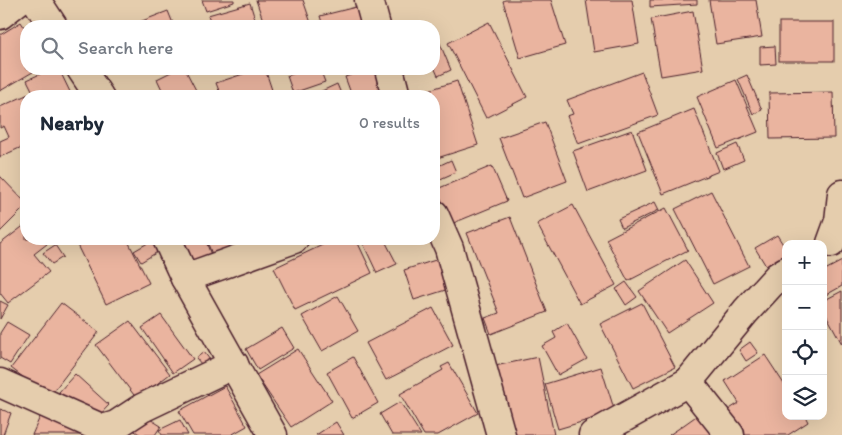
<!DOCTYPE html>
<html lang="en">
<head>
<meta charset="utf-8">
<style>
	:root { --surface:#fff; --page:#f6f6f7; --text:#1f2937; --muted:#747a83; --line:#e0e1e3 }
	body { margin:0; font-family:Itim,sans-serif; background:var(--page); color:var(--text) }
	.controls { position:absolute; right:15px; bottom:15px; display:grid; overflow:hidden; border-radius:10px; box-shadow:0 5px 20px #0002 }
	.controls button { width:45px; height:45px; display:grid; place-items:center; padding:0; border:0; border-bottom:1px solid var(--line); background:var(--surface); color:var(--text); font:25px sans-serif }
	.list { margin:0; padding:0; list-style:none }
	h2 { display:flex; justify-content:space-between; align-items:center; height:65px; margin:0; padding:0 20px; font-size:21px }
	h2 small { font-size:16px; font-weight:400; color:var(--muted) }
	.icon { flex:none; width:28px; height:28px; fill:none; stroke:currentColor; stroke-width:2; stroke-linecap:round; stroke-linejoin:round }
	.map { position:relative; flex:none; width:842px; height:435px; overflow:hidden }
	.search { position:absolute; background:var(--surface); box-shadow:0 5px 20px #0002; left:20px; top:20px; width:420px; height:55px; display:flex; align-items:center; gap:12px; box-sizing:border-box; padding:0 18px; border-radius:20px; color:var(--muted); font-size:19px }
	.panel { position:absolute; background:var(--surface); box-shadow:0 5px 20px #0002; left:20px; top:90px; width:420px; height:155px; border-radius:20px }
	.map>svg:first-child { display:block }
</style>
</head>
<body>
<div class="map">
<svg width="842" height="435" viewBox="0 0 842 435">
	<rect width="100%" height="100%" fill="#e5cdad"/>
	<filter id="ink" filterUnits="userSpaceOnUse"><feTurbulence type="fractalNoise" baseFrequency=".02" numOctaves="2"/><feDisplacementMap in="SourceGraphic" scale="10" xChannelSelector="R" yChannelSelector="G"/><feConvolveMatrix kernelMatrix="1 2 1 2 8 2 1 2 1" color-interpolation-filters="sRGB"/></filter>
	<g filter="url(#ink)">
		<g fill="#eab49f" stroke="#4a1f2b">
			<polygon points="202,0 234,0 234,2 206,11"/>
			<polygon points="256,0 303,0 312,26 265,26"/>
			<polygon points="505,0 551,0 565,45 520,58 503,1"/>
			<polygon points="586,0 632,0 639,44 594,52"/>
			<polygon points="650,0 697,0 697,4 650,7"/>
			<polygon points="709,0 756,0 762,37 716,44"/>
			<polygon points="250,3 257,26 212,26 208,15"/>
			<polygon points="360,6 365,26 323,26 320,16"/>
			<polygon points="168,11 174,26 129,26"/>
			<polygon points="693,11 703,69 661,76 651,19"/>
			<polygon points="21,22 26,30 26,69 38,69 0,91 0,35"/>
			<polygon points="489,22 527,97 486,118 448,43"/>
			<rect x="779" y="22" width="55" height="39"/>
			<polygon points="436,34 451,70 438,76 434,67 434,35"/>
			<polygon points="775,46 776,64 760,65 760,47"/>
			<polygon points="51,69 59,69 72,96 26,96 26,145 0,157 0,141 9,137 4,126 0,128 0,107 33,92 27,80"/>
			<polygon points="177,69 185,69 199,96 165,96 157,79"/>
			<polygon points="258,69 265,69 274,96 221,96 216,83"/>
			<polygon points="306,69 320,69 325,82 293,93 287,76"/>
			<polygon points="368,69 377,69 387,96 352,96 345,77"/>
			<polygon points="642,72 658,115 578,144 567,116 573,114 567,100"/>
			<polygon points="747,75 762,110 753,114 738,79"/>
			<polygon points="736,80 758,132 718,148 697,97"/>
			<polygon points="457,81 478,145 434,159 434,96 413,95"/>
			<polygon points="337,84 342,96 311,96"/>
			<polygon points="833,92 834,138 770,139 769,93"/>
			<polygon points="694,109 719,171 663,194 638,132"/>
			<polygon points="545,122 567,181 522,198 499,138"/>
			<polygon points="632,130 647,170 588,192 573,151"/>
			<polygon points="737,144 744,160 723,169 717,153"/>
			<polygon points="451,160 456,172 438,180 434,168"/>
			<polygon points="492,166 507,201 451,224 437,189"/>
			<polygon points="0,176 26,203 26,206 0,232"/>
			<polygon points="711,191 749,266 713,284 675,209"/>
			<polygon points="655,202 659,210 622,228 618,219"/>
			<polygon points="573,205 616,285 580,304 537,224"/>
			<polygon points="666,208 688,250 628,281 606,239"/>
			<polygon points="510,217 547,312 491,334 485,318 499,313 467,233"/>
			<polygon points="26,224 26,239 44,239 47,244 34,254 49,272 8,303 0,293 0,244"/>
			<polygon points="777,235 786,249 786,254 766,266 755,248"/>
			<polygon points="74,239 127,239 149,283 106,304"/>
			<polygon points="178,239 205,239 213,260 190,269"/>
			<polygon points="206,239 259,239 215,262"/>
			<polygon points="335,239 356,239 372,273 295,310 274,268"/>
			<polygon points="361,239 384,239 397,264 377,273"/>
			<polygon points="153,240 159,251 141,262 134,251"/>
			<polygon points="55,245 63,257 52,264 43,253"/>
			<polygon points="445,257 455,287 414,300 404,270"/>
			<polygon points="685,260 713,303 667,333 639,291"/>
			<polygon points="842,261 842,286 824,296 823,271"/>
			<polygon points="626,282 637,297 626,305 616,289"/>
			<polygon points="842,291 842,344 823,309 823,301"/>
			<polygon points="338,296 358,331 322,351 302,316"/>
			<polygon points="0,301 8,305 0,319"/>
			<polygon points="61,303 99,332 49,397 11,368"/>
			<polygon points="642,303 675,367 633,388 600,324"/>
			<polygon points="433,308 453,345 386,380 366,343"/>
			<polygon points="161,315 193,359 173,373 142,328"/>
			<polygon points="130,321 170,374 137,399 96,345"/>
			<polygon points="7,322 29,335 10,364 0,358 0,333"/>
			<polygon points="567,323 587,359 558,375 542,346 556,338 553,332"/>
			<polygon points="282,328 294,348 258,370 246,349"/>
			<polygon points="750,342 758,353 746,361 739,350"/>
			<polygon points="298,349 332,401 291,427 256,375"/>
			<polygon points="204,352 210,360 202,365 196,358"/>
			<polygon points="765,355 786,387 786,416 805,416 808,422 788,435 740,435 725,412 739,403 725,381"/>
			<polygon points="353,357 378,403 352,418 327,372"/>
			<polygon points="538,357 554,435 509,435 495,366"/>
			<polygon points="449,363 478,413 438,435 424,435 400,394 443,370 441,367"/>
			<polygon points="601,367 615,412 558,429 545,384"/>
			<polygon points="75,374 109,405 93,422 59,392"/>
			<polygon points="225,386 247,426 231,435 193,435 179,411"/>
			<polygon points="400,402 421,435 392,435 380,414"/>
			<polygon points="0,409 11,413 3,435 0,435"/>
			<polygon points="43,410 85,429 82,435 32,435"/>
			<polygon points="702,412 718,435 669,435 678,429"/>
			<polygon points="140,413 161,426 155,435 141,435 130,428"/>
			<polygon points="180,420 188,435 162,435 159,430"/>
			<polygon points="336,422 344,435 316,435"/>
		</g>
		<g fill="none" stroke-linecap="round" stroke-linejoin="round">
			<g stroke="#4a1f2b" stroke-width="31">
				<g id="street">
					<polyline points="36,0 53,26"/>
					<polyline points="369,0 376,26"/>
					<polyline points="0,15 19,0"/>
					<polyline points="81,69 99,96"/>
					<polyline points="389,69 396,96"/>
					<polyline points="434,214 449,248 501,435"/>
					<polyline points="167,239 185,278 273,435"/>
					<polyline points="831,243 839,221 842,194"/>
					<polyline points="185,278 294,239"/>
					<polyline points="688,382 730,435"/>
					<polyline points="0,383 103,429 116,425 142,408 234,364"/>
					<polyline points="593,435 688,382 746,311 778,276 786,271"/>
				</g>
			</g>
			<use href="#street" stroke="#e5cdad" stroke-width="28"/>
		</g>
	</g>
</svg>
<div class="controls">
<button>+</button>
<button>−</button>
<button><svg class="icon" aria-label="locate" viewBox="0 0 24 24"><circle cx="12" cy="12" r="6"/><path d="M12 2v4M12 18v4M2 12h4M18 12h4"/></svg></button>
<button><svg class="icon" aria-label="layers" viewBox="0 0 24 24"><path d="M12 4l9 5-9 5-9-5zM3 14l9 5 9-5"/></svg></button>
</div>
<div class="search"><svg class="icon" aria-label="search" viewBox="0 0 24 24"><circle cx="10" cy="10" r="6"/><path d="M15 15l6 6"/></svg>Search here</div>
<section class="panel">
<h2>Nearby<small>0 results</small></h2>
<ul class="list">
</ul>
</section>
</div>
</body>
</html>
